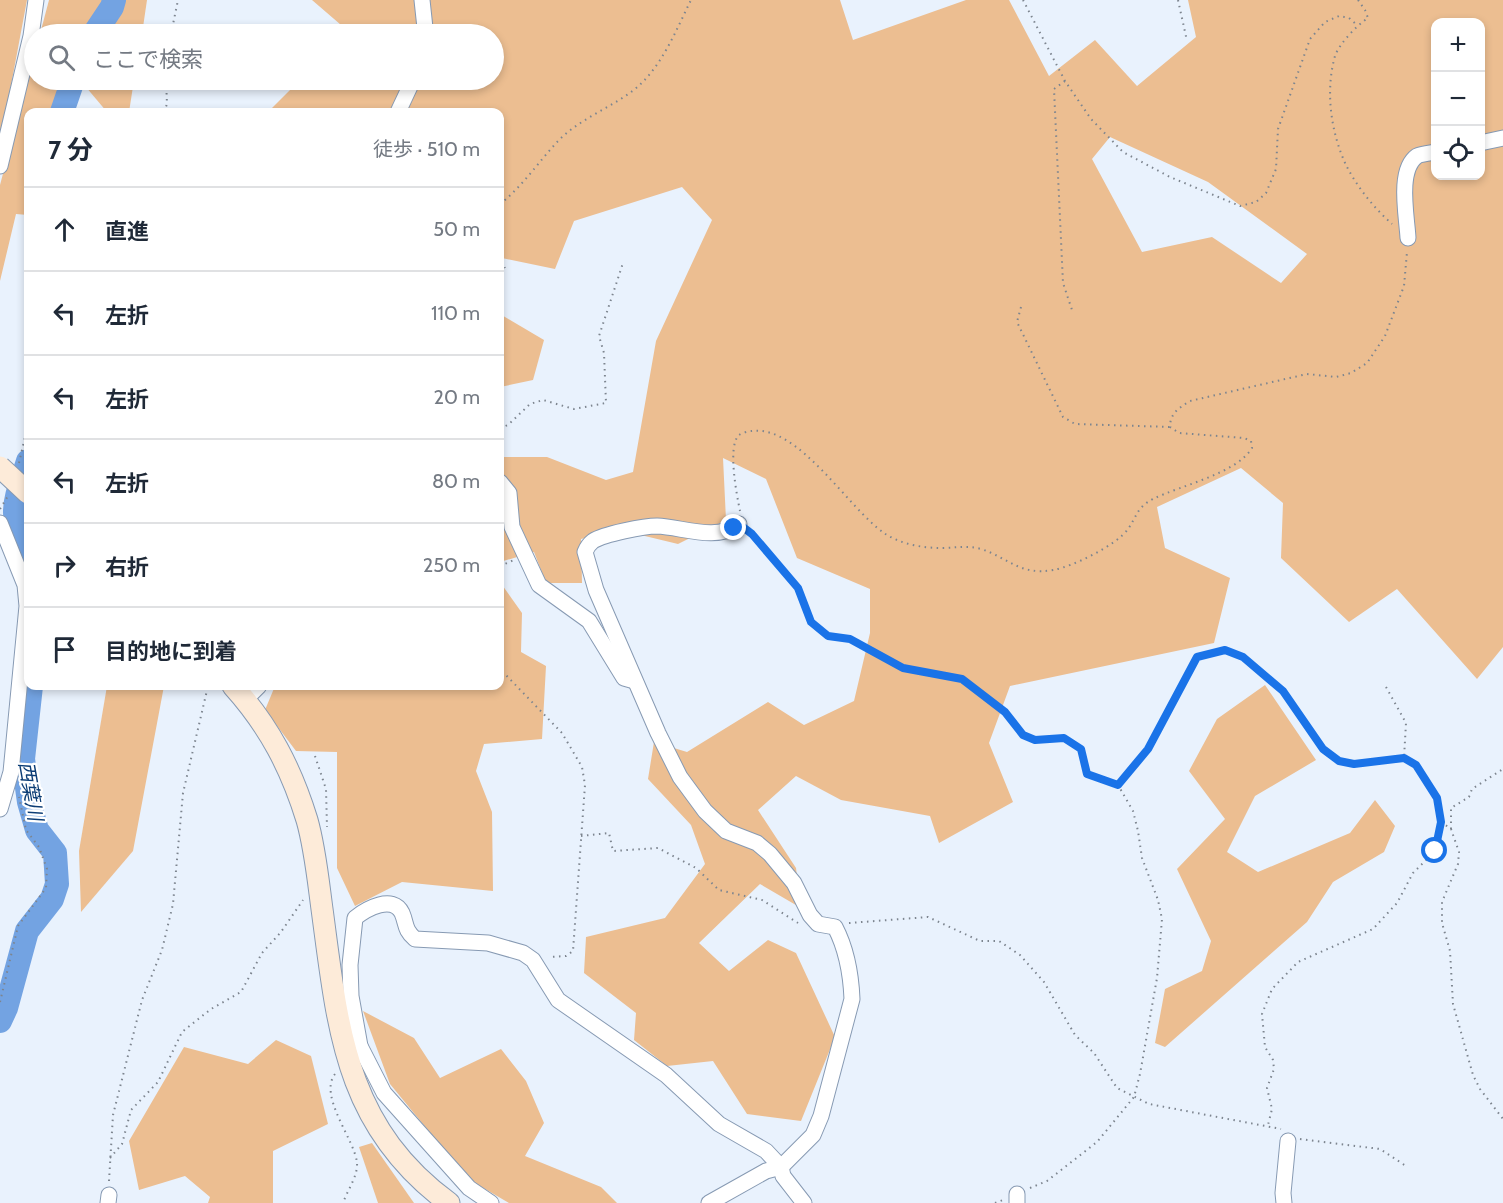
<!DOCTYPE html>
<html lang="ja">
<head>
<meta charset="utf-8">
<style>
	:root { --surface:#fff; --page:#f2f2f3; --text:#1f2937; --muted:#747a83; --line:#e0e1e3 }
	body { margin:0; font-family:Cabin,"Noto Sans JP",sans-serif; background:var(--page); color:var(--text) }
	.controls { position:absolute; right:18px; top:18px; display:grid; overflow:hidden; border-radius:12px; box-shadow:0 3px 9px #0003 }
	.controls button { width:54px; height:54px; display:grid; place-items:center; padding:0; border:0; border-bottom:2px solid var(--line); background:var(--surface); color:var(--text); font:30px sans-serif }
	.stop { position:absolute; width:18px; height:18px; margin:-14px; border:4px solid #1a73e8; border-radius:50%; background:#fff }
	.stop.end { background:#1a73e8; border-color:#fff; box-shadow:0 2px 6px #0008 }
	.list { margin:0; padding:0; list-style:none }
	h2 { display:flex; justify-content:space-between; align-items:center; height:78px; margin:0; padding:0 24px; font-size:26px }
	h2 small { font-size:20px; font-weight:400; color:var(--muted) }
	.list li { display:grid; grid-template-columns:39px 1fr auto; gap:18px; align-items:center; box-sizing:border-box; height:84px; padding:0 24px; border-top:2px solid var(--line) }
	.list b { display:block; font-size:22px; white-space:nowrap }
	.list em { font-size:20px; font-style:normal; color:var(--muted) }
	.icon { flex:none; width:33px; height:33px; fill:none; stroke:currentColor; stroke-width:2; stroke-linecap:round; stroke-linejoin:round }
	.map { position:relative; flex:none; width:1503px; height:1203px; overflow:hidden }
	.search { position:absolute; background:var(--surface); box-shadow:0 3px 9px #0003; left:24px; top:24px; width:480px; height:66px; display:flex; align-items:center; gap:15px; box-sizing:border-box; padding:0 21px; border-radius:33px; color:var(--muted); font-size:22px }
	.panel { position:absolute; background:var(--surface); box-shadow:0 3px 9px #0003; left:24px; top:108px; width:480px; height:582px; border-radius:12px }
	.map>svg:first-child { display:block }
</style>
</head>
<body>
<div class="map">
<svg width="1503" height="1203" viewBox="0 0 1503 1203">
	<rect width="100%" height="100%" fill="#e9f2fd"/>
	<g fill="#ecbe91" fill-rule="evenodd">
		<polygon points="0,0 27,0 0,144"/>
		<polygon points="49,0 147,0 142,34 40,34"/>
		<path d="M312 0H840L853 40 966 0H1009L1049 76 1095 40 1137 86 1196 37 1188 0H1503V647L1477 679 1397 589 1349 622 1281 558 1283 503 1241 468 1157 507 1165 548 1230 578 1214 643 1010 686 989 743 1013 802 939 843 930 816 841 800 796 776 758 810 796 868 801 908 760 884 699 943 729 971 768 940 796 953 835 1037 801 1121 747 1114 713 1061 667 1066 634 1040 636 1013 584 973 586 937 665 918 705 864 691 825 648 779 654 742 687 752 768 702 804 725 854 701 870 633V589L797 558 766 479 723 458 726 520 678 544 620 530 581 539 582 583H546L534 552 500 562V457H547L606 480 633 472 656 341 712 220 682 187 574 221 555 269 502 258 500 261V112H268L300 80H494V34H345L348 31ZM1436 22H1480V176H1436ZM1110 137 1208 182 1307 254 1281 283 1212 237 1142 252 1092 159Z"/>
		<polygon points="34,56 34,80 63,80 55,112 28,112 28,215 16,214 0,281 0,185"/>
		<polygon points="80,80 134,80 129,112 107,112"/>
		<polygon points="500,314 544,340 533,380 500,387"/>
		<polygon points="500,582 522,613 521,652 546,666 542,739 484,744 476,771 492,812 493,891 402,882 355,906 337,868 337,752 296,751 265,710 275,686 500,686"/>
		<polygon points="1265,685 1316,760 1255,796 1227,852 1258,872 1350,833 1375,800 1395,826 1384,852 1333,882 1307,922 1165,1047 1155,1043 1165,989 1202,971 1211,941 1177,869 1225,819 1189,771 1217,719"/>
		<polygon points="107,686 164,686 133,851 81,912 79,851"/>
		<polygon points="363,1011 414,1038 440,1078 501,1049 526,1081 544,1123 525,1156 601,1187 617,1203 509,1203 468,1179 390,1084"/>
		<polygon points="276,1040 311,1056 328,1124 273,1151 273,1203 208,1203 210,1197 185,1176 139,1190 129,1141 184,1047 248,1064"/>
		<polygon points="372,1143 414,1203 378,1203 359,1147"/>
	</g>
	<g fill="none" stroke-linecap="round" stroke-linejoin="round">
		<g stroke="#73a3e2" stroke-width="24">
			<polyline points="94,34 112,7 114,0"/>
			<polyline points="62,112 73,80"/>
			<path d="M28 461C16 500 6 513 28 552"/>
			<polyline points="0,1021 6,1008 27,931 52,899 57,884 55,853 37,830 29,802 23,759 31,686"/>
		</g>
		<g stroke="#879ab3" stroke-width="17">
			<g id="street">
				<polyline points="422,0 425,28 424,34"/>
				<polyline points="398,112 413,80"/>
				<polyline points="1480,143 1503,138"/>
				<polyline points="0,166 31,36 36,0"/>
				<path d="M1408 238C1407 217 1397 170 1417 156 1421 154 1430 153 1436 152"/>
				<polyline points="500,482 509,493 512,527 539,585 589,621 624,678 631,680"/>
				<polyline points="0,523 25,585 27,606 11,772 0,809"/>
				<polyline points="246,699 259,686"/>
				<path d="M360 1046 351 996 350 965 355 918C366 909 393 894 402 913 407 925 404 929 415 939L488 943 523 953 533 960 558 1000 666 1075 719 1124 766 1151 781 1167 783 1176 804 1203"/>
				<polyline points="350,1047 360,1046 384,1093 469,1188 491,1203"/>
				<polyline points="1017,1194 1017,1203"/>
				<polyline points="108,1203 109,1195"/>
				<path d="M709 1203 766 1171 781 1167 813 1135 821 1116 852 999C851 975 846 948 835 927L818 924 810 915 794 883 770 854 757 843 726 831 705 811 680 777 658 733 596 590 585 552C587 547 589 544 593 541 604 534 644 526 657 526 683 527 716 542 739 524"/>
				<polyline points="1284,1203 1283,1193 1288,1141"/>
			</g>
		</g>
		<g stroke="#879ab3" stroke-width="23">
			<path id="secondary" d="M233 686C269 726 291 768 307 820 315 848 318 879 322 909 338 1027 344 1126 449 1203"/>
		</g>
		<g stroke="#7d858f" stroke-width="2" stroke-dasharray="1.5 4.5" stroke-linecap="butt">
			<polyline points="1023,0 1065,81 1091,119 1123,152 1170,177 1240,206 1256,202 1266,193 1276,169 1278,129 1310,39 1325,22 1339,16 1349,18 1357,25"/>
			<polyline points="1178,0 1187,41"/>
			<path d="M1358 0 1365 10 1368 18C1357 25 1339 44 1335 56 1325 91 1331 133 1346 165 1357 187 1374 208 1392 224"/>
			<polyline points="171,34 178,0"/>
			<polyline points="1065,81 1054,89 1063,283 1073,313"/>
			<polyline points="164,112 167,104 166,80"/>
			<path d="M500 204C523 186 539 161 559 140 581 118 611 108 635 89 662 67 676 30 691 0"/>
			<polyline points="500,256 505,268"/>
			<polyline points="1021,307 1017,322 1063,417 1075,424 1170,427"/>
			<polyline points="500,428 508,425 530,404 543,400 574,409 606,403 604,353 599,336 623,263"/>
			<polyline points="19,463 28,424"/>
			<polyline points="0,509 8,496"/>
			<path d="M740 511C737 496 727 446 739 435 742 433 748 431 752 431 799 425 848 508 884 533 900 544 922 548 941 548 955 548 967 545 981 549 1007 557 1020 576 1053 570 1072 567 1117 545 1128 529 1137 516 1137 507 1153 499 1181 485 1236 474 1252 448L1251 441 1244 438 1179 433 1170 427C1170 413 1179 408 1190 401L1307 374 1336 377 1351 373 1367 363 1385 336 1404 286 1407 252"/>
			<polyline points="750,533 798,588 811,622 828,636 850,639 903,668 962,679 1005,712 1023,735 1034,740 1064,738 1081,749 1087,774 1118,785"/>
			<polyline points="500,566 514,560"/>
			<polyline points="500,654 501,670 562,733 582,767 585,785 573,951 566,956 549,957"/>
			<polyline points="1386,687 1406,723 1404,758"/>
			<polyline points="315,756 326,789 327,827"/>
			<polyline points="1441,822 1451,829 1459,852 1458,864 1442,902 1442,923 1450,951 1453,1004 1473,1075 1480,1089 1503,1119"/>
			<polyline points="1451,829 1451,808 1469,797 1472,789 1503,769"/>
			<polyline points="581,836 609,833 613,851 658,848 696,868 719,890 762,900 798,923"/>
			<polyline points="849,923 928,917 980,941 999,941 1020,955 1044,982 1075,1035 1094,1053 1117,1088 1149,1104 1281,1129"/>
			<polyline points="0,1002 18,926 46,888 47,869 39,847 26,830 19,797"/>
			<path d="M335 1074C318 1096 355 1140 357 1163 358 1176 347 1191 343 1203"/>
			<polyline points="1300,1139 1380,1149 1406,1166"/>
			<polyline points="110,1158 122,1144 131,1110 158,1082 182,1032 211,1009 241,992 262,953 281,932 303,900"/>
			<polyline points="109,1181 113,1115 142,1000 162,950 173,904 183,793 208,686"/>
			<polyline points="1030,1188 1047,1181 1097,1142 1134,1097 1140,1074 1157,978 1162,919 1158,900 1142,858 1138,831 1133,811 1118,785 1148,749 1197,657 1225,650 1243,657 1283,691 1323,749 1339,761 1354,764 1404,758 1416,765 1438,798 1441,822 1435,851 1413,873 1397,903 1373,929 1298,962 1272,989 1262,1014 1265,1047 1273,1060 1274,1069 1267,1088 1272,1109 1268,1125"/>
			<polyline points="995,1203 1003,1200"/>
		</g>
		<use href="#street" stroke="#fff" stroke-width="15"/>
		<use href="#secondary" stroke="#fdebd9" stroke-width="21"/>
		<g stroke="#879ab3" stroke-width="23" stroke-linecap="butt">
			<polyline id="secondary-bridge" points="0,467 28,493"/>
		</g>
		<use href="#secondary-bridge" stroke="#fdebd9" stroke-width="21"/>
	</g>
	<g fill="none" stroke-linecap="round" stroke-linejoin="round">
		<polyline stroke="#1a73e8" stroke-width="8" points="734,528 739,524 752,534 798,588 811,622 828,636 850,639 903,668 962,679 1005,712 1023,735 1035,740 1064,738 1081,749 1087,774 1118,785 1148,749 1197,657 1225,650 1243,657 1283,691 1323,749 1339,761 1354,764 1404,758 1416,765 1437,798 1441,822 1435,851"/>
	</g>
	<g text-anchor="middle" stroke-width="4.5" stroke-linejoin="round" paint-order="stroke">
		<g font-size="20" font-style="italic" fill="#0c3d75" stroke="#fff">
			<text transform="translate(31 791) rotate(80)" y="7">西葉川</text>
		</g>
	</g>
</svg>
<div class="controls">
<button>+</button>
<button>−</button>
<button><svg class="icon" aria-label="locate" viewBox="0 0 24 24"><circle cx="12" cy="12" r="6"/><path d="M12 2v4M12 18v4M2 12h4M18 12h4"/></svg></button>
</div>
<div class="stop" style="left:1435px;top:851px"></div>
<div class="stop end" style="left:734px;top:528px"></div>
<div class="search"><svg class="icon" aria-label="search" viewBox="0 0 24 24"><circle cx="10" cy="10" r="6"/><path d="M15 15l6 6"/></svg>ここで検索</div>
<section class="panel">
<h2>7 分<small>徒歩 · 510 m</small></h2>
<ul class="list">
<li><svg class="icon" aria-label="ahead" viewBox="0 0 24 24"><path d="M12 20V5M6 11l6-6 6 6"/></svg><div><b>直進</b></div><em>50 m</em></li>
<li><svg class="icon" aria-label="left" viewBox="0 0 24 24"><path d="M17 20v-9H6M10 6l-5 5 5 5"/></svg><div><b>左折</b></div><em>110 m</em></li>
<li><svg class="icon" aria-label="left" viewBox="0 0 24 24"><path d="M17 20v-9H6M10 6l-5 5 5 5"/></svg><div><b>左折</b></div><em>20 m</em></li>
<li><svg class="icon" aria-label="left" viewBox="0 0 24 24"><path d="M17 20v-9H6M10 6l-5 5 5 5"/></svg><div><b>左折</b></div><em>80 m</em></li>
<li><svg class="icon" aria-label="right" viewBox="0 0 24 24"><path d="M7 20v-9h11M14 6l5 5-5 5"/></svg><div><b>右折</b></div><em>250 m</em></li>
<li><svg class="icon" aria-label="arrive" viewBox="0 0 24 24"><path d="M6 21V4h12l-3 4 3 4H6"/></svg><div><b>目的地に到着</b></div></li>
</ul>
</section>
</div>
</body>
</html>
